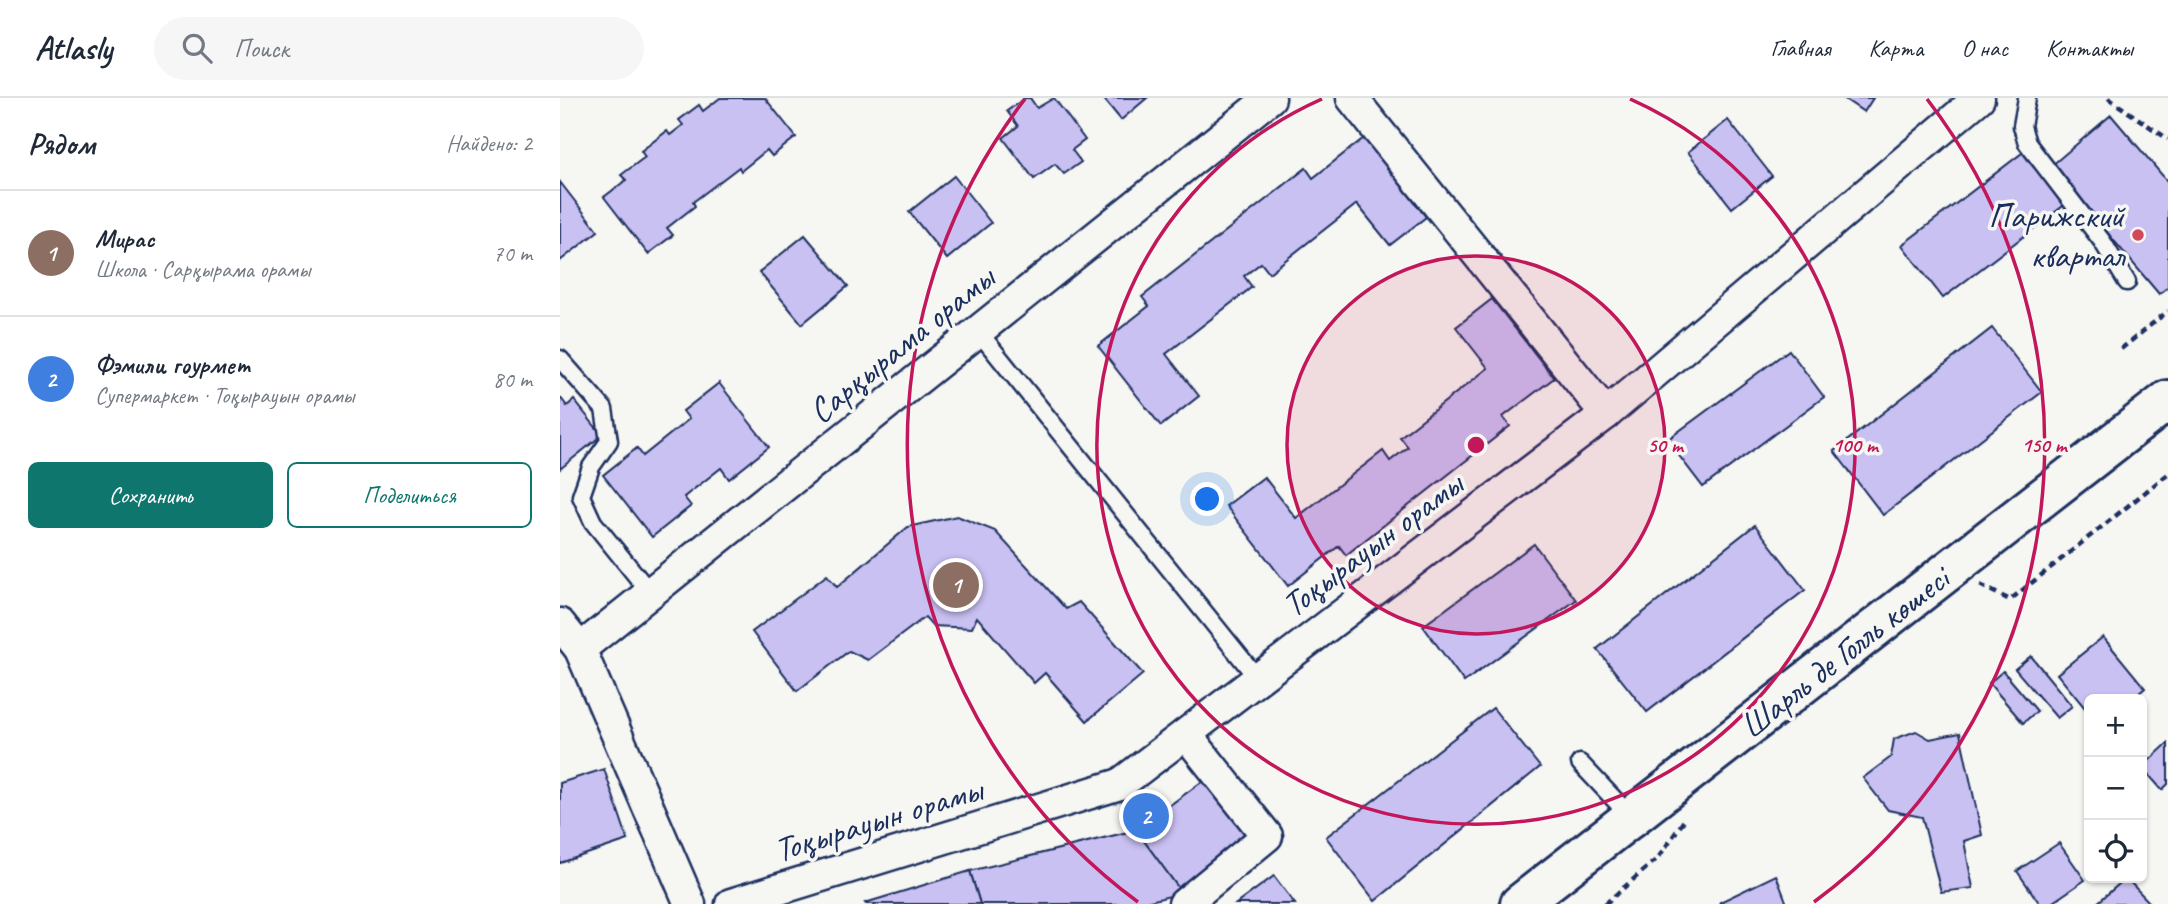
<!DOCTYPE html>
<html lang="ru">
<head>
<meta charset="utf-8">
<style>
	:root { --surface:#fff; --page:#f6f6f7; --text:#1f2937; --muted:#747a83; --line:#e0e1e3; --accent:#0f766e }
	body { margin:0; font-family:Caveat,sans-serif; background:var(--page); color:var(--text) }
	.controls { position:absolute; right:21px; bottom:21px; display:grid; overflow:hidden; border-radius:10px; box-shadow:0 2px 5px #0004 }
	.controls button { width:63px; height:63px; display:grid; place-items:center; padding:0; border:0; border-bottom:2px solid var(--line); background:var(--surface); color:var(--text); font:35px sans-serif }
	.you { position:absolute; left:648px; top:402px; width:24px; height:24px; margin:-18px; border:5px solid #fff; border-radius:50%; background:#1a73e8; box-shadow:0 0 0 10px #1a73e833 }
	.badge { display:grid; place-items:center; width:46px; height:46px; border-radius:50%; background:var(--accent); color:#fff; font-size:23px; font-weight:700 }
	.pin { position:absolute; translate:-50% -50%; border:4px solid #fff; box-shadow:0 2px 7px #0006 }
	.list { margin:0; padding:0; list-style:none }
	h2 { display:flex; justify-content:space-between; align-items:center; height:91px; margin:0; padding:0 28px; font-size:30px }
	h2 small { font-size:23px; font-weight:400; color:var(--muted) }
	.list li { display:grid; grid-template-columns:46px 1fr auto; gap:21px; align-items:center; box-sizing:border-box; height:126px; padding:0 28px; border-top:2px solid var(--line) }
	.list b { display:block; font-size:26px; white-space:nowrap }
	.list p { margin:0; font-size:23px; white-space:nowrap; color:var(--muted) }
	.list em { font-size:23px; font-style:normal; color:var(--muted) }
	.actions { display:flex; gap:14px; padding:21px 28px }
	.actions a { flex:1; padding:16px 0; border:2px solid var(--accent); border-radius:10px; text-align:center; font-size:24px; color:var(--accent) }
	.actions .main { background:var(--accent); color:#fff }
	.icon { flex:none; width:38px; height:38px; fill:none; stroke:currentColor; stroke-width:2; stroke-linecap:round; stroke-linejoin:round }
	.map { position:relative; flex:none; width:1608px; height:806px; overflow:hidden }
	header { display:flex; align-items:center; gap:42px; box-sizing:border-box; height:98px; padding:0 35px; background:var(--surface); border-bottom:2px solid var(--line) }
	header strong { font-size:33px }
	nav { display:flex; gap:38px; margin-inline-start:auto; font-size:24px }
	.search { width:490px; height:63px; background:var(--page); display:flex; align-items:center; gap:18px; box-sizing:border-box; padding:0 24px; border-radius:38px; color:var(--muted); font-size:26px }
	main { display:flex }
	aside { flex:1; background:var(--surface) }
	.map>svg:first-child { display:block }
</style>
</head>
<body>
<header>
<strong>Atlasly</strong>
<div class="search"><svg class="icon" aria-label="search" viewBox="0 0 24 24"><circle cx="10" cy="10" r="6"/><path d="M15 15l6 6"/></svg>Поиск</div>
<nav><a>Главная</a><a>Карта</a><a>О нас</a><a>Контакты</a></nav>
</header>
<main>
<aside>
<h2>Рядом<small>Найдено: 2</small></h2>
<ul class="list">
<li><span class="badge" style="background:#8d6e63">1</span><div><b>Мирас</b><p>Школа · Сарқырама орамы</p></div><em>70 m</em></li>
<li><span class="badge" style="background:#3f7fe0">2</span><div><b>Фэмили гоурмет</b><p>Супермаркет · Тоқырауын орамы</p></div><em>80 m</em></li>
</ul>
<div class="actions"><a class="main">Сохранить</a><a>Поделиться</a></div>
</aside>
<div class="map">
<svg width="1608" height="806" viewBox="0 0 1608 806">
	<rect width="100%" height="100%" fill="#f6f6f2"/>
	<filter id="ink" filterUnits="userSpaceOnUse"><feTurbulence type="fractalNoise" baseFrequency=".0143" numOctaves="2"/><feDisplacementMap in="SourceGraphic" scale="14" xChannelSelector="R" yChannelSelector="G"/><feConvolveMatrix kernelMatrix="1 2 1 2 8 2 1 2 1" color-interpolation-filters="sRGB"/></filter>
	<g filter="url(#ink)">
		<g fill="#cac1f3" stroke="#1b2f5e" stroke-width="2">
			<polygon points="160,0 205,0 236,39 212,58 207,52 181,73 179,69 133,104 135,108 107,130 113,137 88,156 44,99 66,82 61,77 85,59 81,53 107,33 110,37 123,27 119,22 139,7 143,13"/>
			<polygon points="465,0 470,0 477,10 494,0 525,42 512,52 521,64 504,76 495,66 474,81 443,40 458,28 447,13"/>
			<polygon points="543,0 587,0 561,22"/>
			<polygon points="1283,0 1313,0 1304,14"/>
			<polygon points="1551,17 1608,84 1608,189 1599,196 1491,68"/>
			<polygon points="1168,22 1212,78 1172,110 1128,54"/>
			<polygon points="804,40 866,119 830,147 797,106 709,175 701,165 684,178 692,189 606,256 639,298 601,328 538,248 589,208 582,199 746,70 753,80"/>
			<polygon points="1466,52 1507,105 1383,200 1342,147"/>
			<polygon points="394,78 431,125 387,161 349,114"/>
			<polygon points="0,84 38,133 0,163"/>
			<polygon points="245,137 288,188 242,226 199,174"/>
			<polygon points="932,201 994,280 943,319 950,328 786,457 779,448 728,488 666,408 704,379 736,420 823,353 830,363 848,349 840,339 928,270 896,229"/>
			<polygon points="1432,230 1482,294 1323,417 1274,353"/>
			<polygon points="1229,252 1264,299 1143,389 1107,342"/>
			<polygon points="159,285 209,349 169,381 161,370 124,399 131,408 92,439 43,377 77,350 83,358 129,321 123,313"/>
			<polygon points="0,299 7,308 14,302 42,337 0,371"/>
			<polygon points="397,418 435,433 506,511 519,504 583,576 527,623 485,575 474,585 417,519 412,530 373,528 365,519 308,562 289,553 237,593 192,534 267,477 277,489 348,429"/>
			<polygon points="1195,427 1245,492 1087,614 1037,551"/>
			<polygon points="974,446 1016,502 904,584 863,528"/>
			<polygon points="1543,539 1585,590 1572,601 1529,601 1529,615 1497,576"/>
			<polygon points="1471,558 1512,608 1497,620 1455,571"/>
			<polygon points="1443,573 1477,613 1463,625 1429,585"/>
			<polygon points="933,610 980,669 815,803 766,739"/>
			<polygon points="1356,633 1370,641 1400,635 1422,737 1404,743 1413,790 1381,794 1362,719 1328,712 1303,680 1331,659 1334,641"/>
			<polygon points="1608,645 1608,686 1602,692 1582,669"/>
			<polygon points="662,669 708,731 622,795 576,732"/>
			<polygon points="44,671 68,742 0,765 0,685"/>
			<polygon points="576,732 622,795 578,806 420,806 410,773"/>
			<polygon points="1499,745 1525,782 1490,806 1480,806 1457,773"/>
			<polygon points="410,773 420,806 306,806 305,805"/>
			<polygon points="1216,777 1227,806 1159,806 1160,804"/>
			<polygon points="714,778 735,806 676,806"/>
			<polygon points="1566,780 1591,806 1536,806"/>
		</g>
		<g fill="none" stroke-linecap="round" stroke-linejoin="round">
			<g stroke="#1b2f5e" stroke-width="21">
				<g id="lane">
					<polyline points="1467,0 1462,28 1467,45 1542,143 1567,184"/>
					<polyline points="418,233 698,581"/>
					<polyline points="0,261 44,311 49,343 31,369 21,398 33,424 91,496"/>
					<polyline points="1020,665 1071,719"/>
				</g>
			</g>
			<g stroke="#1b2f5e" stroke-width="35">
				<g id="street">
					<polyline points="792,0 1046,316"/>
					<polyline points="0,526 20,551 130,806"/>
					<polyline points="20,551 710,0"/>
					<polyline points="171,806 560,686 1046,316 1419,0"/>
					<polyline points="624,806 707,738 626,636"/>
				</g>
			</g>
			<g stroke="#1b2f5e" stroke-width="44">
				<polyline id="secondary" points="960,806 1608,302"/>
			</g>
			<g stroke="#1b2f5e" stroke-width="4.5" stroke-dasharray="7 5" stroke-linecap="butt">
				<polyline points="1548,0 1608,41"/>
				<polyline points="1561,251 1608,213"/>
				<polyline points="1420,487 1450,502 1608,376"/>
				<polyline points="1045,806 1098,760 1125,721"/>
			</g>
			<use href="#lane" stroke="#f6f6f2" stroke-width="16"/>
			<use href="#street" stroke="#f6f6f2" stroke-width="30"/>
			<use href="#secondary" stroke="#f6f6f2" stroke-width="38"/>
		</g>
	</g>
	<circle cx="916" cy="347" r="189" fill="#c2185b" fill-opacity=".12"/>
	<g fill="none" stroke="#c2185b" stroke-width="3.5">
		<circle cx="916" cy="347" r="189"/>
		<path d="M1070 1A379 379 0 1 1 762 1"/>
		<path d="M578 804A568 568 0 0 1 465 1M1367 1A568 568 0 0 1 1254 804"/>
	</g>
	<circle fill="#d1495b" stroke="#f6f6f2" stroke-width="2.5" cx="1578" cy="137" r="7"/>
	<g text-anchor="middle" stroke-width="7" stroke-linejoin="round" paint-order="stroke">
		<g font-size="35" fill="#1b2f5e" stroke="#f6f6f2" text-anchor="end">
			<text x="1564" y="129">Парижский<tspan x="1564" dy="40">квартал</tspan></text>
		</g>
		<g font-size="35" fill="#1b2f5e" stroke="#f6f6f2">
			<text transform="translate(341 246) rotate(-39)" y="12">Сарқырама орамы</text>
			<text transform="translate(812 446) rotate(-37)" y="12">Тоқырауын орамы</text>
			<text transform="translate(1284 554) rotate(-38)" y="12">Шарль де Голль көшесі</text>
			<text transform="translate(318 721) rotate(-17)" y="12">Тоқырауын орамы</text>
		</g>
	</g>
	<circle cx="916" cy="347" r="10" fill="#c2185b" stroke="#f6f6f2" stroke-width="3.5"/>
	<g font-size="21" text-anchor="middle" font-weight="bold" fill="#c2185b" stroke="#f6f6f2" stroke-width="7" stroke-linejoin="round" paint-order="stroke">
		<text x="1105" y="354">50 m</text>
		<text x="1295" y="354">100 m</text>
		<text x="1484" y="354">150 m</text>
	</g>
</svg>
<div class="controls">
<button>+</button>
<button>−</button>
<button><svg class="icon" aria-label="locate" viewBox="0 0 24 24"><circle cx="12" cy="12" r="6"/><path d="M12 2v4M12 18v4M2 12h4M18 12h4"/></svg></button>
</div>
<div class="you"></div>
<div class="pin badge" style="left:396px;top:487px;background:#8d6e63">1</div>
<div class="pin badge" style="left:586px;top:718px;background:#3f7fe0">2</div>
</div>
</main>
</body>
</html>
